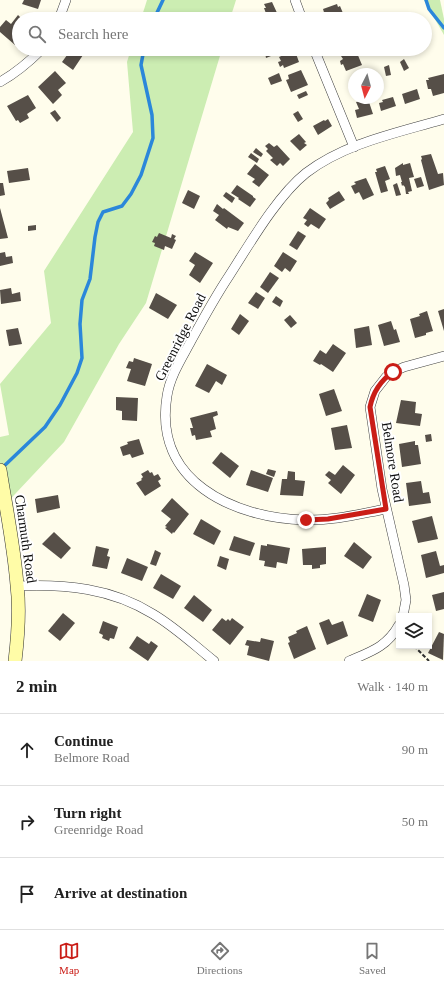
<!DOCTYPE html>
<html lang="en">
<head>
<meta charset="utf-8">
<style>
	:root { --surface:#fff; --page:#f2f2f2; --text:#222; --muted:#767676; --line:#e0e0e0; --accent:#ca1d17 }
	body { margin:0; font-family:Georgia,serif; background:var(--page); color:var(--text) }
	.controls { position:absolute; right:12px; bottom:12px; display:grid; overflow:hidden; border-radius:0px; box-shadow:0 2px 6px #0003 }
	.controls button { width:36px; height:36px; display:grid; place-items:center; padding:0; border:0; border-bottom:1px solid var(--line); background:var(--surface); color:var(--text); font:20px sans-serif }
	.compass { position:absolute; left:348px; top:68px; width:36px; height:36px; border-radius:50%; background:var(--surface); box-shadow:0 2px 6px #0003; rotate:186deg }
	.stop { position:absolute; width:12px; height:12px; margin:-9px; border:3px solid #ca1d17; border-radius:50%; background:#fff }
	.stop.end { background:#ca1d17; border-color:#fff; box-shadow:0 1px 4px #0008 }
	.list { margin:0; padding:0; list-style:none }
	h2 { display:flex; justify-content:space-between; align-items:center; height:52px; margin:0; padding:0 16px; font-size:17px }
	h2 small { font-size:13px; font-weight:400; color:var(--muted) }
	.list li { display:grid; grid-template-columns:26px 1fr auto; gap:12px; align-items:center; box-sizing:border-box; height:72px; padding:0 16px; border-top:1px solid var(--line) }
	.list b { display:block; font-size:15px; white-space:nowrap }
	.list p { margin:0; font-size:13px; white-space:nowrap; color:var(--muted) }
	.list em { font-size:13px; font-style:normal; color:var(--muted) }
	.icon { flex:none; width:22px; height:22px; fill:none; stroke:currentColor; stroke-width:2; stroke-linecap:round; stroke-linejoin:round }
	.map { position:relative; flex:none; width:444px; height:661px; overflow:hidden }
	.search { position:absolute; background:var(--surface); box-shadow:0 2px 6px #0003; left:12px; right:12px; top:12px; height:44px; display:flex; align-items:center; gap:10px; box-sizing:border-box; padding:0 14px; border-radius:22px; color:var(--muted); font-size:15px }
	.sheet { height:268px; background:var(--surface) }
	nav { display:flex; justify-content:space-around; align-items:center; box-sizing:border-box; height:56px; border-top:1px solid var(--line); background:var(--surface); font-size:11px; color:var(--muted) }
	nav a { display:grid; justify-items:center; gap:2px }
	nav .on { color:var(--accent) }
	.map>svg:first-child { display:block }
</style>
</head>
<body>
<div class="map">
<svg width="444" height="661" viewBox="0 0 444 661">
	<rect width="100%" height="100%" fill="#fffdec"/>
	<g fill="#ccedb2">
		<polygon points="147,0 236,0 230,19 141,19"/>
		<polygon points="424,0 440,0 444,19 444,35"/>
		<polygon points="131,49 222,49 146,303 119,344 64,442 0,510 0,437 9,435 0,384 51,323 44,271 133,132 127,62"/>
	</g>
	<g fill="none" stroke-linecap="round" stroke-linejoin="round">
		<g stroke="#2b87da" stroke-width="3.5">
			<polyline points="426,0 429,9 444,28"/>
			<polyline points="154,19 163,0"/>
			<polyline points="2,468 45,427 60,405 77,373 82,358 80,324 82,300 90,279 95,237 98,222 103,212 122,206 131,194 141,175 153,138 152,115 141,65 144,49"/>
		</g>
	</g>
	<g fill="#564f48">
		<polygon points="24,0 41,0 38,9 22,4"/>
		<polygon points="272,2 278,15 268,19 264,8 266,8 264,4"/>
		<polygon points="337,4 338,7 340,6 345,18 326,19 323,9"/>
		<polygon points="18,15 22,19 19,19 19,40 15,45 0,32 0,27 6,20 11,24"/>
		<polygon points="288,49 293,49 293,51 295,51 299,62 284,68 283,65 280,67 278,62 281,61 279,57 286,54 284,51"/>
		<polygon points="274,50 276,54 266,58 265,53"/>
		<polygon points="70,51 76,55 78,52 83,55 73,70 62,62"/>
		<polygon points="350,53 351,56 357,53 362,65 346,71 343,64 341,65 340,61 343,59 341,56"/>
		<polygon points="404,59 409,68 404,71 400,62"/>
		<polygon points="389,65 391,75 386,76 384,67"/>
		<polygon points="301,70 308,85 291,92 286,80 289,79 288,75"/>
		<polygon points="55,71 66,83 58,90 62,95 53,104 38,87"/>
		<polygon points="279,73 282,81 271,85 268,78"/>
		<polygon points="444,74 444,93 433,96 431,89 428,89 426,80 429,80 428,78"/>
		<polygon points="417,89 420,99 405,104 402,94"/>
		<polygon points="306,91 308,95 299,99 297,95"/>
		<polygon points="28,95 36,108 27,114 29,118 20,123 18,120 16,121 7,106"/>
		<polygon points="393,97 396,106 381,111 379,103 383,102 382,100"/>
		<polygon points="368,99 373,114 357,118 355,110 359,109 356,102"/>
		<polygon points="55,110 61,118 57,122 50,113"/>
		<polygon points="298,111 303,119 298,122 293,114"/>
		<polygon points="328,119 332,126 318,135 313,126 324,120 325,121"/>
		<polygon points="299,134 306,142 304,143 307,145 300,151 290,141"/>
		<polygon points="269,143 274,147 277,145 290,159 283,166 280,163 277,166 270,160 273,158 266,151 268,149 265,146"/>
		<polygon points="256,148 263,154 261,157 253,152"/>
		<polygon points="251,153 259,159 257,163 248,157"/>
		<polygon points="431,154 438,174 443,173 444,185 429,190 421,160 422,159 421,156"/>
		<polygon points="403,163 403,165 410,163 414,177 409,178 412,191 408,192 409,194 406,194 405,187 403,185 402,186 401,182 402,182 400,175 396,176 395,168"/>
		<polygon points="255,164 269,175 259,187 252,182 255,179 247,174"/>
		<polygon points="385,166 390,179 385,181 388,191 381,193 375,172 377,172 376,169"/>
		<polygon points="28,168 30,180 9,183 7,171"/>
		<polygon points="421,177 424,186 417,188 414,179"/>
		<polygon points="366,178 374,195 363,200 359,192 355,194 351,186 356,184 354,182"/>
		<polygon points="0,183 3,183 5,195 0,196"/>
		<polygon points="397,183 401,195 396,196 393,185"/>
		<polygon points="237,185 253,196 253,197 256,199 250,207 238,199 239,198 231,193"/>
		<polygon points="188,190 200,196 194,209 182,203"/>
		<polygon points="339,191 345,200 330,209 326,203 329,200 328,198"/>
		<polygon points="226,192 235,198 232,203 223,196"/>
		<polygon points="217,204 223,209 224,208 244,223 238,231 228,227 227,229 215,220 219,215 213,211"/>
		<polygon points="0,208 8,238 0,239"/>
		<polygon points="310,208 326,219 319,229 311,224 308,227 304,224 307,220 303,218"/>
		<polygon points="36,225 36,230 28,231 28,226"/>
		<polygon points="298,231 306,236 297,250 289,245"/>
		<polygon points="159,233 171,238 172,234 176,236 174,239 176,240 172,249 165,246 164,250 154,246 155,243 152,242 155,236 157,237"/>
		<polygon points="5,252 6,257 12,256 13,263 0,266 0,253"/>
		<polygon points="195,252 213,263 200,283 189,275 195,265 189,261"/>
		<polygon points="283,252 297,261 290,272 285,268 282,272 274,266"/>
		<polygon points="270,272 279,278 268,293 260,287"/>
		<polygon points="11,288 12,294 20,292 21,301 1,304 0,290"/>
		<polygon points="256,292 265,298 258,309 248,303"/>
		<polygon points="156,293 177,305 168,319 149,308"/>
		<polygon points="276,296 283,301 280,307 272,302"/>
		<polygon points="444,309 444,331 438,311"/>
		<polygon points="427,311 433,331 426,333 426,335 415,338 410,319 420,316 419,314"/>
		<polygon points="240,314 249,321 239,335 231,329"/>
		<polygon points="290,315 297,323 291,328 284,320"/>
		<polygon points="391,321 394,330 396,329 400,342 384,346 378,325"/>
		<polygon points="369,326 372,345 356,348 354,329"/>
		<polygon points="18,328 22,344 9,346 6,330"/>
		<polygon points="333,344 346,353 333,372 321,364 320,365 313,361 320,350 326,354"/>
		<polygon points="134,358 152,364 145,386 127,381 131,369 126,368 129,361 133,362"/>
		<polygon points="207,364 227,375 222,385 216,381 209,393 195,386"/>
		<polygon points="334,389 342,411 326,416 319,394"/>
		<polygon points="116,397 138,398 137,421 122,420 122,411 116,410"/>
		<polygon points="401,400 416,402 415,413 422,414 420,426 396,423"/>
		<polygon points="217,411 218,415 213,417 216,429 210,431 212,437 196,440 195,435 192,436 190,428 193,428 190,418"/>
		<polygon points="347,425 352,448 335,450 331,428"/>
		<polygon points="431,434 432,441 426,442 425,435"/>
		<polygon points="139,439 144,454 132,458 130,454 123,456 120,447 128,444 127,442"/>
		<polygon points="415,441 415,445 418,445 421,464 402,467 399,444"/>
		<polygon points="221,452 239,466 230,478 212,463"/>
		<polygon points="343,465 355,475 341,494 328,483 331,480 325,475 329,471 335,475"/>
		<polygon points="268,469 276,471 274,477 266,474"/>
		<polygon points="148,470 150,473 152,472 154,476 158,474 161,479 158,481 161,486 145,496 136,483 142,480 141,479 143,477 141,474"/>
		<polygon points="251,470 273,478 268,492 246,485"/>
		<polygon points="288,471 295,472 295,480 305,481 303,496 280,495 282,479 287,479"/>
		<polygon points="421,481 423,493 429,492 431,503 409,506 406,483"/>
		<polygon points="58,495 60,508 37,513 35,499"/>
		<polygon points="172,498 189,514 174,533 173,532 172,534 165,528 167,527 165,526 171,519 161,511"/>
		<polygon points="432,516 438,539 418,543 412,521"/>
		<polygon points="201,519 221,531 214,545 193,534"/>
		<polygon points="54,532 71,548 61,559 42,544"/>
		<polygon points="234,536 255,543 250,556 229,550"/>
		<polygon points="354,542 372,557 363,569 344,556"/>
		<polygon points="267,544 290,548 287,564 277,562 276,568 264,566 265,561 259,560 261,545 267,546"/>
		<polygon points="96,546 109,549 107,556 110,557 107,569 92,566"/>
		<polygon points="326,547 326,564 320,565 320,568 312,569 312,565 303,565 302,549"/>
		<polygon points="155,550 161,553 156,566 150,564"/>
		<polygon points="436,551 440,566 444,565 444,573 426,578 421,555"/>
		<polygon points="220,556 229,559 226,570 217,566"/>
		<polygon points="127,558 148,567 142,581 121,573"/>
		<polygon points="161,574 181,586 173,599 153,588"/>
		<polygon points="444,592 444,609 436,611 432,595"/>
		<polygon points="367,594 381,600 373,622 358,616"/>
		<polygon points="194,595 212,610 203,622 184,608"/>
		<polygon points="63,613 75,623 60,641 48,631"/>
		<polygon points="222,618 226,621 228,619 230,621 232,618 244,627 230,645 212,630"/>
		<polygon points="329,619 332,625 343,621 348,636 327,645 319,623"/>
		<polygon points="103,621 118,627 114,639 110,638 109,641 102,638 103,635 99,633"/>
		<polygon points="307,626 316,649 294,659 288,643 290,642 288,637 297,633 296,631"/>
		<polygon points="439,632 444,634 443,660 428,653"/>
		<polygon points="137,636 149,644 151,641 158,646 148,661 129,648"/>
		<polygon points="261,638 274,641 269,661 247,655 249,646 245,645 247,640 260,642"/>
	</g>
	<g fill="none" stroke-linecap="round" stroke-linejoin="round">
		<g stroke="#404040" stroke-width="10">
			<g id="street">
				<polyline points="295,0 302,19"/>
				<polyline points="59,19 66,0"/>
				<polyline points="314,49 354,147"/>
				<path d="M0 82C16 73 29 62 42 49"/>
				<path d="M386 509C359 514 332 521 305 520 233 518 153 481 167 396 170 376 182 358 191 341 203 319 215 297 229 276 249 245 277 196 306 173 345 143 397 133 444 119"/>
				<path d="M17 586C66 584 111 588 153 614 175 627 194 645 214 661"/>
				<polyline points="403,616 406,600 404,585 382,489 370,407 375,391 386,377 393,372 404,367 444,356"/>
				<path d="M349 661C370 652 387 647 399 625"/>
			</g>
		</g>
		<g stroke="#2f2f2f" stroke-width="14">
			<path id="secondary" d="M0 470C6 508 14 546 17 585 20 609 18 636 15 661"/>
		</g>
		<polyline stroke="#2f2f2f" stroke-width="2" stroke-dasharray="4 2" stroke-linecap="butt" points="414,646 429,661"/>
		<use href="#street" stroke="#fff" stroke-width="9"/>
		<use href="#secondary" stroke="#fffca7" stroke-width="13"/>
	</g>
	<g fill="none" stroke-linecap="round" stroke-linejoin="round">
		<path stroke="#ca1d17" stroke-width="5" d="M306 520 328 519 386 509 370 407C373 392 380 381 393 372"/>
	</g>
	<g text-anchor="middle" stroke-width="4" stroke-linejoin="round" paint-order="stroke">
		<g font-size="14" fill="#0d0d0d" stroke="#fff">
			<text transform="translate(180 337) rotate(-63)" y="5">Greenridge Road</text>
			<text transform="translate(393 462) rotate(81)" y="5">Belmore Road</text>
			<text transform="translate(26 539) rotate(82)" y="5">Charmuth Road</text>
		</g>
	</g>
</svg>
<div class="controls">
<button><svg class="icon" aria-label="layers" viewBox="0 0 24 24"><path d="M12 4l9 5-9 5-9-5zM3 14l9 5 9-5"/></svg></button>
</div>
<svg class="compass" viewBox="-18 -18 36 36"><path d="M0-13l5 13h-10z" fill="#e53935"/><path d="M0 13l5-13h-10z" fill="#767676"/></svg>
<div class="stop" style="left:393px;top:372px"></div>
<div class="stop end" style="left:306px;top:520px"></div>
<div class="search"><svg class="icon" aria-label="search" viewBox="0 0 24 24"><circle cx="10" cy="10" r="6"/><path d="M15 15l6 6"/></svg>Search here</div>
</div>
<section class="sheet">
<h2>2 min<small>Walk · 140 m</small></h2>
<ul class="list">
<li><svg class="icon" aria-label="ahead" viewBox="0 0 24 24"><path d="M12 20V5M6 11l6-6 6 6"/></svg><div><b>Continue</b><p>Belmore Road</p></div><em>90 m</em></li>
<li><svg class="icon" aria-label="right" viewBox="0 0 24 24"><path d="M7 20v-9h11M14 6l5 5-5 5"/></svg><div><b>Turn right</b><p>Greenridge Road</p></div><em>50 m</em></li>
<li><svg class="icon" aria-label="arrive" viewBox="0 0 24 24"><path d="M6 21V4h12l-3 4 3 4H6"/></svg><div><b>Arrive at destination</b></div></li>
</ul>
</section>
<nav>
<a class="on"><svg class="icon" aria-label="map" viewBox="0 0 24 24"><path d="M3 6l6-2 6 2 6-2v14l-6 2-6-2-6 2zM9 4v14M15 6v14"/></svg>Map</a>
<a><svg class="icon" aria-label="directions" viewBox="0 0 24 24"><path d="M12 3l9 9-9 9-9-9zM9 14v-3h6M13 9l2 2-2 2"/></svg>Directions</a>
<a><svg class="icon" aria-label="saved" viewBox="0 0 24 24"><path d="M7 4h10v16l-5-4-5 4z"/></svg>Saved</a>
</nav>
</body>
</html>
